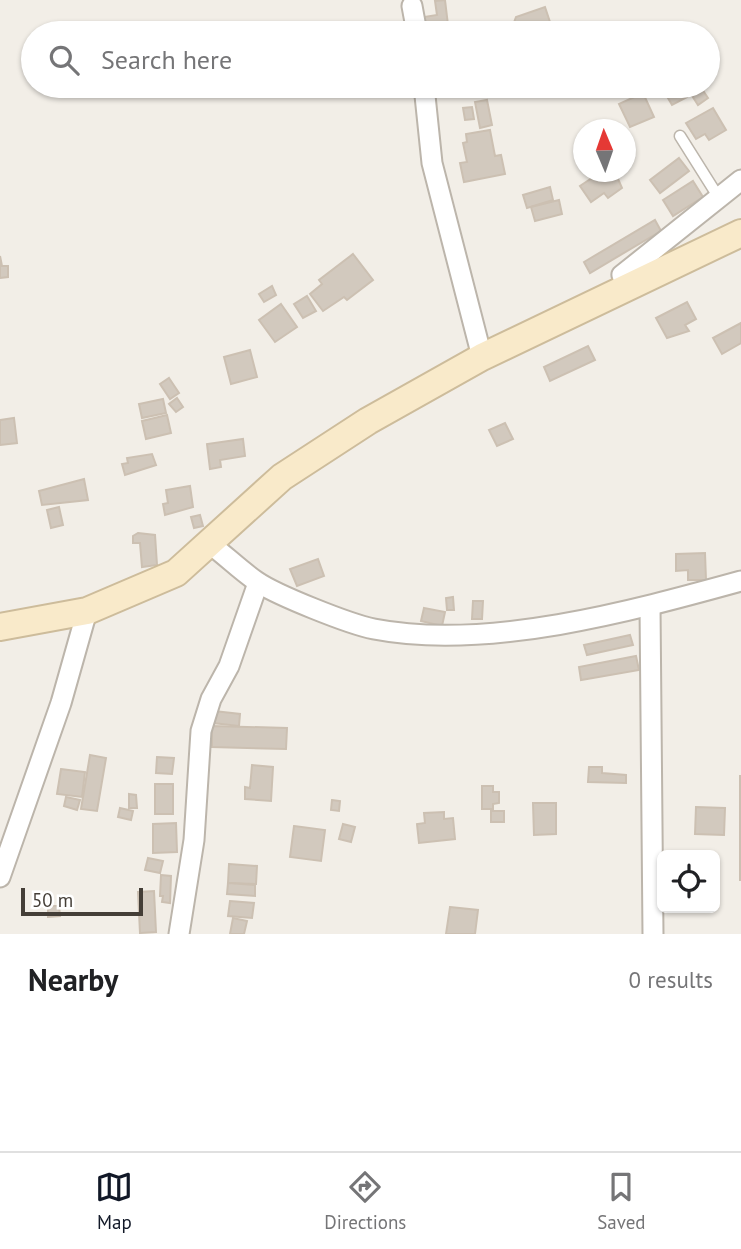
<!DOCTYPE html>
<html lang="en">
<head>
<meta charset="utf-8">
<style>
	:root { --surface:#fff; --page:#f2f2f2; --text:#202124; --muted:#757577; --line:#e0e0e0; --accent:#111827 }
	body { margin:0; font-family:"PT Sans",sans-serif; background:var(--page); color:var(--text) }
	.controls { position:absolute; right:21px; bottom:21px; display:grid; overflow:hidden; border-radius:10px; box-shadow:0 2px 5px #0004 }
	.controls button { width:63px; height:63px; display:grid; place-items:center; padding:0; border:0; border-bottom:2px solid var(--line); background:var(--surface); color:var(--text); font:35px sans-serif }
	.compass { position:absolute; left:573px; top:119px; width:63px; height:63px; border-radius:50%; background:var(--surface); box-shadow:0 2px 5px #0004; rotate:358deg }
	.scale { position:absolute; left:21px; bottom:18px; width:122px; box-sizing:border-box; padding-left:7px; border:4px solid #443e37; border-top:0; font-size:19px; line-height:24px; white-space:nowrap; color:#443e37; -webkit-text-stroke:5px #fff; paint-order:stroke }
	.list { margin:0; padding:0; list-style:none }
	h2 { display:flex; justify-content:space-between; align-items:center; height:91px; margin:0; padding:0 28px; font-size:30px }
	h2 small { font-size:23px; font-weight:400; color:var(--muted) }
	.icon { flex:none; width:38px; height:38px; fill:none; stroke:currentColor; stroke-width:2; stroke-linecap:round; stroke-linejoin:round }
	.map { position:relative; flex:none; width:741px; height:934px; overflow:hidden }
	.search { position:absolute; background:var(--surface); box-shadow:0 2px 5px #0004; left:21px; right:21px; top:21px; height:77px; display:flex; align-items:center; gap:18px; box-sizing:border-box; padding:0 24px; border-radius:38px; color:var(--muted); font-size:26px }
	.sheet { height:217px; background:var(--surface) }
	nav { display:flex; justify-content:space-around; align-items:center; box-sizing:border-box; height:98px; border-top:2px solid var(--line); background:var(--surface); font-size:19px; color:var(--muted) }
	nav a { display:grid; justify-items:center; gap:4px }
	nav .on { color:var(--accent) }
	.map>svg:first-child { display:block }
</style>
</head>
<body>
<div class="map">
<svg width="741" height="934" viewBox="0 0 741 934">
	<rect width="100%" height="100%" fill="#f2eee7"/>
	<g fill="#d2c9be" stroke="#ccc0b2" stroke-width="2">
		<polygon points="445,0 448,25 426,28 424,17 437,15 435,1"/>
		<polygon points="545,7 550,22 558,25 561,33 514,33 512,28 516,17"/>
		<polygon points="661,86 681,86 687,97 672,105"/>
		<polygon points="700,86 708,98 698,105 689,91"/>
		<polygon points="643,93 654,117 630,127 619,104"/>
		<polygon points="487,100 492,125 480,128 475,102"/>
		<polygon points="472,107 474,119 465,120 463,108"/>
		<polygon points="713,108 726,130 709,140 705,134 696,139 686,123"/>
		<polygon points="490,130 495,156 501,155 505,174 464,182 460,163 467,162 463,143 467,142 466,134"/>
		<polygon points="679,158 689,171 660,193 650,180"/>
		<polygon points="601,172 615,172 622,188 608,198 604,193 591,202 580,186"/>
		<polygon points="693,181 703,197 673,216 663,200"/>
		<polygon points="550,187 553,200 527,208 523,195"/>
		<polygon points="559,200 562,214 535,221 531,207"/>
		<polygon points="655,220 661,231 590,273 584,262"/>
		<polygon points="353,254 373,280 347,300 344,297 323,311 310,294 322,284 319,280"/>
		<polygon points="0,256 2,266 8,266 8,277 0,278"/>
		<polygon points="272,286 276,295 264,302 259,294"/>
		<polygon points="307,296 316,311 303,318 294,304"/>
		<polygon points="687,302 696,319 685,325 689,331 667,338 656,318"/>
		<polygon points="281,304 297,327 275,342 259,320"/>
		<polygon points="741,323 741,343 722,354 713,338"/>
		<polygon points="588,346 595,360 550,381 544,367"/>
		<polygon points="250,350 257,377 231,384 224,357"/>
		<polygon points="169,378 179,393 170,399 160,384"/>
		<polygon points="177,398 183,407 176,412 169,404"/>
		<polygon points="163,399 166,413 142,418 139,404"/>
		<polygon points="167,415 171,433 146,439 142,421"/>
		<polygon points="14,418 17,443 0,445 0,420"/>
		<polygon points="505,423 513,439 497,446 489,430"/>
		<polygon points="243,439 245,456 220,460 221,467 210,469 207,444"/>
		<polygon points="152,454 156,465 125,475 122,464 128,463 127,458"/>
		<polygon points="84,479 88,500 42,505 39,491"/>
		<polygon points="190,486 193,507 165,515 163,504 168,503 166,490"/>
		<polygon points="59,507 63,525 51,528 47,510"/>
		<polygon points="200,515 203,526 194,528 191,517"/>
		<polygon points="138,533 155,535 157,565 142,567 140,543 133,543 133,536"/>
		<polygon points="705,553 706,580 688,580 688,570 676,571 676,554"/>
		<polygon points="318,559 324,576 297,586 290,569"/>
		<polygon points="453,597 454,610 447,610 446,598"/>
		<polygon points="473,601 483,601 482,619 472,619"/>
		<polygon points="424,608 445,612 442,626 421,621"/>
		<polygon points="630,635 633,645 587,655 584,645"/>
		<polygon points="636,656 639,670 581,680 579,667"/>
		<polygon points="214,711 240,714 239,726 213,723"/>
		<polygon points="212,726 287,728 286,749 212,747"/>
		<polygon points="90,755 106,758 97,811 81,809"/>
		<polygon points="157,757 174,758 172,774 156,773"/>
		<polygon points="252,765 273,767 271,801 245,799 245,787 250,788"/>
		<polygon points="589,767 602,767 602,773 626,775 626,783 588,782"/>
		<polygon points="61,769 85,772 82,797 57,794"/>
		<rect x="740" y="776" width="1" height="104"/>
		<rect x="155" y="784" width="18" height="30"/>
		<polygon points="482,786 493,786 493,792 499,792 499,803 493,804 493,809 482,809"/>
		<polygon points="129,794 136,795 137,808 129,808"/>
		<polygon points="66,797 80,800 77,810 64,806"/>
		<polygon points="332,800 340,801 339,811 331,810"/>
		<polygon points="533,803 556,803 556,834 534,835"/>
		<polygon points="696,807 725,808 724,835 695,834"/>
		<polygon points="120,808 133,811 131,820 118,817"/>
		<rect x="491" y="811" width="13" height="11"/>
		<polygon points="444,812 444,819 453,818 455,839 419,843 417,824 425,823 424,813"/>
		<polygon points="176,823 177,852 153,853 153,824"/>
		<polygon points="343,824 355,827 351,842 339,839"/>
		<polygon points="294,826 325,830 321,861 290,857"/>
		<polygon points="148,858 163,861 160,873 145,870"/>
		<polygon points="229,864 257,866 256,884 228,883"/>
		<polygon points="161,875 171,876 170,903 162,902 163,896 160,896"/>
		<polygon points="228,883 255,885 255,896 227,894"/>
		<polygon points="154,891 156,932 140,933 138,892"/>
		<polygon points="230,901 254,903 252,918 228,916"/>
		<polygon points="48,906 59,906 60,916 48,917"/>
		<polygon points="450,907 478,910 475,934 446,934"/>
		<polygon points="233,918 247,921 244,934 230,934"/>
	</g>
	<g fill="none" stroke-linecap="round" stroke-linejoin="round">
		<g stroke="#bcb5ab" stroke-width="13">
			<polyline id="lane" points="680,136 719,198"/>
		</g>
		<g stroke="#bcb5ab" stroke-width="23">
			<g id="street">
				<polyline points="412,6 417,33"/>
				<polyline points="424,86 432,163 482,357"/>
				<polyline points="627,290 622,275 741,180"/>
				<path d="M210 544C226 556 240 570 256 581 276 595 349 624 374 629 487 651 632 611 741 581"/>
				<polyline points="650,606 653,934"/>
				<polyline points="0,877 61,703 87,611"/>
				<polyline points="179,934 194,840 201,731 211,699 229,666 258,583"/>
			</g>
		</g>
		<g stroke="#cdbc9b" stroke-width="30">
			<polyline id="secondary" points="0,627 87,611 176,573 282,477 368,421 482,357 741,233"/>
		</g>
		<use href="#lane" stroke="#fff" stroke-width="10"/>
		<use href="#street" stroke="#fff" stroke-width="19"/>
		<use href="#secondary" stroke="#f9eaca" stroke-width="26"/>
	</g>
</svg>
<div class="controls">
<button><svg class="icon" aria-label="locate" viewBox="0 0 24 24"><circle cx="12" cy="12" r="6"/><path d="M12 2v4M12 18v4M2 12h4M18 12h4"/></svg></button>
</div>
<svg class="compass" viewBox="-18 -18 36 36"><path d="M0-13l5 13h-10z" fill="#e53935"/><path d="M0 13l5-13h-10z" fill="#757577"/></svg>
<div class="scale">50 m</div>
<div class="search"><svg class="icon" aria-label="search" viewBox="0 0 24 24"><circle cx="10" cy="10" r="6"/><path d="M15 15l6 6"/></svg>Search here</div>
</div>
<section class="sheet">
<h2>Nearby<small>0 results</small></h2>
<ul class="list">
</ul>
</section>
<nav>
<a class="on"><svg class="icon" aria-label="map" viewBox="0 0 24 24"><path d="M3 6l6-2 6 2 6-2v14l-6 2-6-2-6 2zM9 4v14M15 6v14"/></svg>Map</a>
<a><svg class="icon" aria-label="directions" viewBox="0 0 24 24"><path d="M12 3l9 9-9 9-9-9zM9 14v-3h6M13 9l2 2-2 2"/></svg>Directions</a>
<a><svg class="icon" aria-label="saved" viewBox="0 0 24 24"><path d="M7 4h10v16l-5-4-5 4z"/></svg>Saved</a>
</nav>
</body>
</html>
